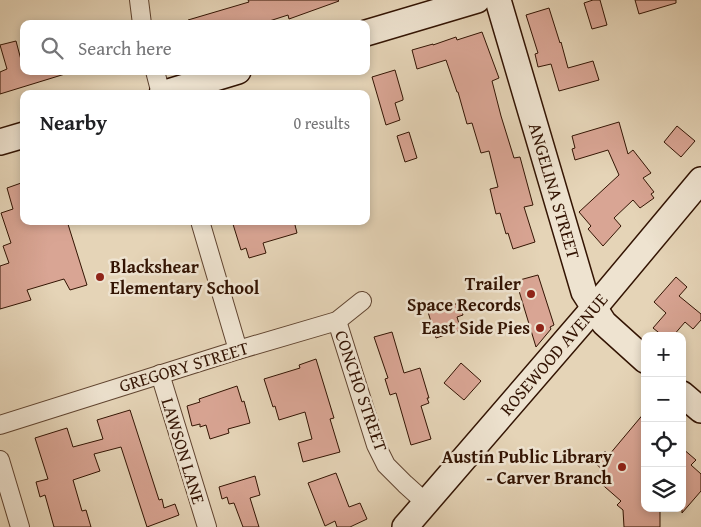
<!DOCTYPE html>
<html lang="en">
<head>
<meta charset="utf-8">
<style>
	:root { --surface:#fff; --page:#f6f6f6; --text:#202124; --muted:#757577; --line:#e0e0e0 }
	body { margin:0; font-family:"Gentium Book Plus",serif; background:var(--page); color:var(--text) }
	.controls { position:absolute; right:15px; bottom:15px; display:grid; overflow:hidden; border-radius:10px; box-shadow:0 2px 8px #0003 }
	.controls button { width:45px; height:45px; display:grid; place-items:center; padding:0; border:0; border-bottom:1px solid var(--line); background:var(--surface); color:var(--text); font:25px sans-serif }
	.list { margin:0; padding:0; list-style:none }
	h2 { display:flex; justify-content:space-between; align-items:center; height:65px; margin:0; padding:0 20px; font-size:21px }
	h2 small { font-size:16px; font-weight:400; color:var(--muted) }
	.icon { flex:none; width:28px; height:28px; fill:none; stroke:currentColor; stroke-width:2; stroke-linecap:round; stroke-linejoin:round }
	.map { position:relative; flex:none; width:701px; height:527px; overflow:hidden }
	.search { position:absolute; background:var(--surface); box-shadow:0 2px 8px #0003; left:20px; top:20px; width:350px; height:55px; display:flex; align-items:center; gap:12px; box-sizing:border-box; padding:0 18px; border-radius:10px; color:var(--muted); font-size:19px }
	.panel { position:absolute; background:var(--surface); box-shadow:0 2px 8px #0003; left:20px; top:90px; width:350px; height:135px; border-radius:10px }
	.map>svg:first-child { display:block }
</style>
</head>
<body>
<div class="map">
<svg width="701" height="527" viewBox="0 0 701 527">
	<rect width="100%" height="100%" fill="#e5d4b7"/>
	<filter id="stains"><feTurbulence type="fractalNoise" baseFrequency=".004" numOctaves="4"/><feColorMatrix values="0 0 0 0 .2 0 0 0 0 .09 0 0 0 0 .02 0 0 0 .5 -.17"/></filter>
	<radialGradient id="worn" r=".72"><stop offset=".6" stop-color="#630" stop-opacity="0"/><stop offset="1" stop-color="#630" stop-opacity=".3"/></radialGradient>
	<g fill="#d9a594" stroke="#331403">
		<polygon points="248,0 338,0 339,1 289,19 288,15 260,24 189,24 188,20 249,2"/>
		<polygon points="593,0 600,0 607,25 592,29 584,3"/>
		<polygon points="635,0 676,0 676,3 639,14"/>
		<polygon points="549,8 560,43 561,42 568,68 593,61 599,80 559,91 551,64 538,67 535,54 538,53 526,15"/>
		<polygon points="482,32 499,78 492,81 501,116 514,158 520,157 533,205 524,207 535,242 513,249 508,233 506,234 500,213 496,214 490,189 498,187 489,151 481,153 472,123 467,124 458,92 457,92 446,60 417,69 412,50 433,44 433,45 456,37 457,40"/>
		<polygon points="16,41 24,71 65,71 65,74 0,94 0,72 7,69 0,45"/>
		<polygon points="395,70 403,98 403,100 395,103 400,120 386,125 372,77"/>
		<polygon points="619,122 628,154 633,150 651,173 643,178 654,192 651,194 654,198 640,208 633,200 614,218 621,226 603,246 588,229 591,226 579,212 619,175 608,150 575,160 572,149 575,148 572,136"/>
		<polygon points="677,126 695,141 681,157 664,142"/>
		<polygon points="409,132 417,158 405,162 397,136"/>
		<polygon points="24,182 24,221 67,221 87,285 70,290 64,279 27,290 31,300 0,309 0,266 9,263 3,246 11,243 1,213 13,209 7,188"/>
		<polygon points="232,221 294,221 297,233 263,243 266,253 249,258 246,248 241,250"/>
		<polygon points="538,275 554,325 550,327 551,329 536,347 516,281"/>
		<polygon points="676,277 687,287 679,296 701,314 701,320 693,329 685,322 673,336 663,336 653,328 666,313 654,302"/>
		<polygon points="459,303 463,315 457,317 461,330 436,338 428,312"/>
		<polygon points="392,332 404,373 420,368 429,398 427,398 429,403 421,406 431,439 411,445 396,393 390,395 385,379 388,378 374,337"/>
		<polygon points="316,359 334,418 330,419 340,452 303,462 298,443 312,439 305,412 279,420 275,406 273,407 264,379 300,368 299,365"/>
		<polygon points="461,363 481,381 464,400 444,383"/>
		<polygon points="237,386 242,402 244,401 250,423 228,429 229,433 210,439 206,425 200,427 200,424 192,426 187,406 200,402 199,399"/>
		<polygon points="130,410 159,500 162,499 164,508 175,504 179,515 147,527 121,447 94,454 100,471 73,480 82,511 86,510 91,527 54,527 45,495 40,497 36,482 48,479 35,438 67,428 73,447 103,439 97,420"/>
		<polygon points="645,412 645,508 660,508 660,527 624,527 623,510 617,505 621,501 597,480 603,470 595,463 605,451 609,455"/>
		<polygon points="682,448 696,460 691,465 701,474 701,491 682,513"/>
		<polygon points="336,473 349,507 360,503 367,519 350,527 337,527 335,521 325,526 308,483"/>
		<polygon points="255,476 260,495 250,498 259,527 243,527 234,503 229,504 227,497 222,499 219,487"/>
	</g>
	<g fill="none" stroke-linecap="round" stroke-linejoin="round">
		<g stroke="#604430" stroke-width="20">
			<g id="street">
				<polyline points="139,0 142,24"/>
				<polyline points="155,71 161,94"/>
				<polyline points="200,221 238,350"/>
				<polyline points="337,321 376,445 386,465 405,484 426,503"/>
				<polyline points="160,374 207,527"/>
				<polyline points="0,425 238,350 337,321 362,301"/>
				<polyline points="0,460 20,527"/>
			</g>
		</g>
		<g stroke="#331403" stroke-width="28">
			<g id="secondary">
				<path id="s1" d="M498 0 584 292 604 323 645 360"/>
				<polyline points="366,33 477,0"/>
				<polyline points="162,94 238,71"/>
				<polyline points="0,142 24,135"/>
				<polyline points="682,394 701,410"/>
				<path id="s2" d="M405 527 594 308 701 180"/>
			</g>
		</g>
		<use href="#street" stroke="#eee3d0" stroke-width="18"/>
		<use href="#secondary" stroke="#eee3d0" stroke-width="25"/>
	</g>
	<g fill="#8f2418" stroke="#eee3d0" stroke-width="2">
		<circle cx="100" cy="277" r="5"/>
		<circle cx="531" cy="294" r="5"/>
		<circle cx="540" cy="328" r="5"/>
		<circle cx="622" cy="467" r="5"/>
	</g>
	<g text-anchor="middle" stroke-width="5" stroke-linejoin="round" paint-order="stroke">
		<g font-size="18" fill="#331403" stroke="#eee3d0">
			<text dy="6" stroke="none"><textPath href="#s1" startOffset="199">ANGELINA STREET</textPath></text>
			<text dy="6" stroke="none"><textPath href="#s2" startOffset="228">ROSEWOOD AVENUE</textPath></text>
			<text transform="translate(184 367) rotate(-17)" y="6">GREGORY STREET</text>
			<text transform="translate(361 391) rotate(71)" y="6">CONCHO STREET</text>
			<text transform="translate(183 451) rotate(73)" y="6">LAWSON LANE</text>
		</g>
		<g font-size="18" font-weight="bold" fill="#331403" stroke="#eee3d0" text-anchor="end">
			<text x="110" y="273" text-anchor="start">Blackshear<tspan x="110" dy="21">Elementary School</tspan></text>
			<text x="521" y="290">Trailer<tspan x="521" dy="21">Space Records</tspan></text>
			<text x="530" y="334">East Side Pies</text>
			<text x="612" y="463">Austin Public Library<tspan x="612" dy="21">- Carver Branch</tspan></text>
		</g>
	</g>
	<rect width="100%" height="100%" filter="url(#stains)"/>
	<rect width="100%" height="100%" fill="url(#worn)"/>
</svg>
<div class="controls">
<button>+</button>
<button>−</button>
<button><svg class="icon" aria-label="locate" viewBox="0 0 24 24"><circle cx="12" cy="12" r="6"/><path d="M12 2v4M12 18v4M2 12h4M18 12h4"/></svg></button>
<button><svg class="icon" aria-label="layers" viewBox="0 0 24 24"><path d="M12 4l9 5-9 5-9-5zM3 14l9 5 9-5"/></svg></button>
</div>
<div class="search"><svg class="icon" aria-label="search" viewBox="0 0 24 24"><circle cx="10" cy="10" r="6"/><path d="M15 15l6 6"/></svg>Search here</div>
<section class="panel">
<h2>Nearby<small>0 results</small></h2>
<ul class="list">
</ul>
</section>
</div>
</body>
</html>
